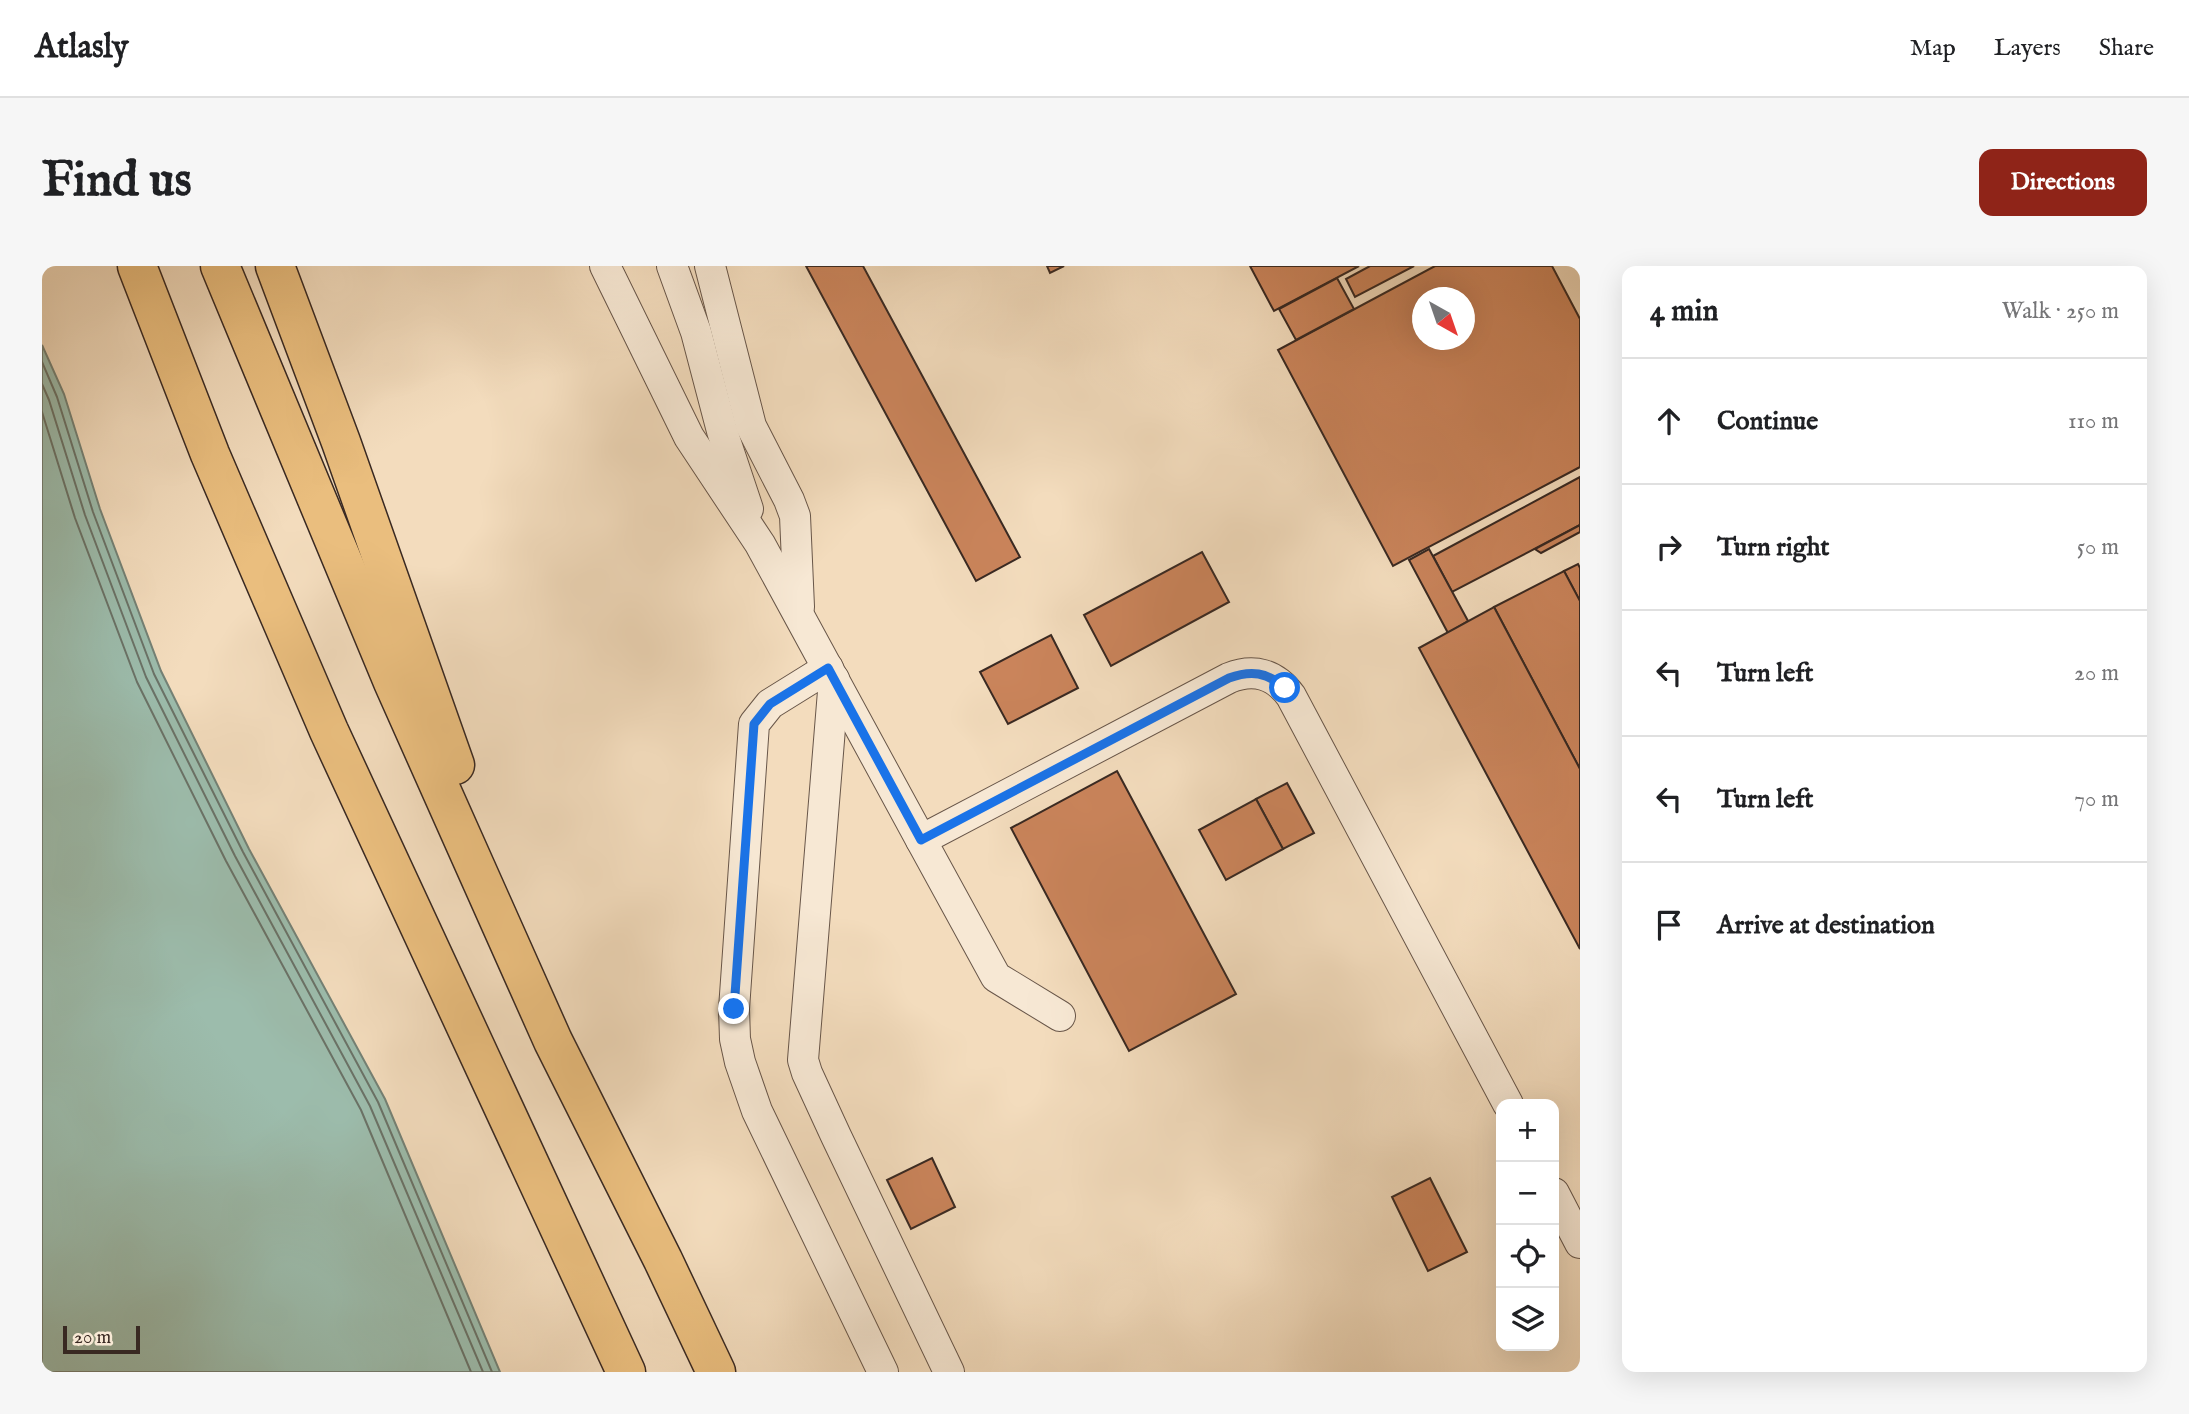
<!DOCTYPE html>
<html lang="en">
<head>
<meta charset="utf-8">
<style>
	:root { --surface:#fff; --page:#f6f6f6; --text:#202124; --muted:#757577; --line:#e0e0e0; --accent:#8f2418 }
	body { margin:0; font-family:"IM FELL English",serif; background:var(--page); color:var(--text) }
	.controls { position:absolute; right:21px; bottom:21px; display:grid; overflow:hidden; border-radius:14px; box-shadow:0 7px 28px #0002 }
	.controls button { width:63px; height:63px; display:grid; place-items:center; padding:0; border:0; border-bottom:2px solid var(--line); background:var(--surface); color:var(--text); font:35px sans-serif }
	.compass { position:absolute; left:1370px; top:21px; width:63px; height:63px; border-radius:50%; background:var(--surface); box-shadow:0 7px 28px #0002; rotate:140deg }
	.scale { position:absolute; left:21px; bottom:18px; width:77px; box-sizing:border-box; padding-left:7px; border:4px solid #392922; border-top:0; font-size:19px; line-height:24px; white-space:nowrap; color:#392922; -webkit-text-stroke:5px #f7e8d4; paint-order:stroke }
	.stop { position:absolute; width:21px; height:21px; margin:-16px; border:5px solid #1a73e8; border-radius:50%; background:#fff }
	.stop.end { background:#1a73e8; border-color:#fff; box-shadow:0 2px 7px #0008 }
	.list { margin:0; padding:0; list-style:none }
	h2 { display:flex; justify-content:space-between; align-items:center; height:91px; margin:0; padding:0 28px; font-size:30px }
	h2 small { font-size:23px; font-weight:400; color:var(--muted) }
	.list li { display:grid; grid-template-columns:46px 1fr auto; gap:21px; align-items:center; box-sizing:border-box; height:126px; padding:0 28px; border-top:2px solid var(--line) }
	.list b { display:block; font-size:26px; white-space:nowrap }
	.list em { font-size:23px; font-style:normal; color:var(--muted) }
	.icon { flex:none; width:38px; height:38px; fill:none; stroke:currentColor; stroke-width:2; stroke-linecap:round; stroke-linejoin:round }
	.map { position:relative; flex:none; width:1538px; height:1106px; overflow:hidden; border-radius:14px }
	header { display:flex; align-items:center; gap:42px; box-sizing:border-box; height:98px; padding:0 35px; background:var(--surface); border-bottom:2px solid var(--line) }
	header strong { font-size:33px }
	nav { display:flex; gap:38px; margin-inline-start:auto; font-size:24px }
	.intro { display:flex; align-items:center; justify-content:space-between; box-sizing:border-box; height:168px; padding:0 42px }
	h1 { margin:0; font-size:49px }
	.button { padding:18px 32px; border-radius:14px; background:var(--accent); color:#fff; font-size:24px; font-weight:700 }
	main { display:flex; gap:42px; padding:0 42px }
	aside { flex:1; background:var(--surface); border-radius:14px; box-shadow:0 7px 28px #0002 }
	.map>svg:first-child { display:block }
</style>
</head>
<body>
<header>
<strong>Atlasly</strong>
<nav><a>Map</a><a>Layers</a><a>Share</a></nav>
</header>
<div class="intro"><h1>Find us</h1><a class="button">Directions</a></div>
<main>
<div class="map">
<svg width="1538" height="1106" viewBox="0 0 1538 1106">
	<rect width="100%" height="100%" fill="#f3dcbd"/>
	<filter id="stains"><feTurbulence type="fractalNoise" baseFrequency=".00286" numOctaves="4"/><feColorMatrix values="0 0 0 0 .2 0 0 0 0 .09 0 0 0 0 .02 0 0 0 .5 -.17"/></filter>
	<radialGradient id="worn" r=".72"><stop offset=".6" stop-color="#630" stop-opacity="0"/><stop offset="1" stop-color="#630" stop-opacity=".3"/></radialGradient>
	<polygon fill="#9cbcac" stroke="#748175" stroke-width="2" points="0,79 22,128 58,243 119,405 207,583 343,833 458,1106 0,1106"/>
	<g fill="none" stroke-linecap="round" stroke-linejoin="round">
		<g stroke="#6a7267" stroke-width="2">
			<polyline points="0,96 15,131 51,246 112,408 201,586 336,836 450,1106"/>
			<polyline points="0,118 7,134 43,249 104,411 193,590 328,840 441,1106"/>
			<polyline points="0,146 33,252 95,416 184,595 319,844 429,1106"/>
		</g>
	</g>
	<g fill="#ca845b" stroke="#392922" stroke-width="2" fill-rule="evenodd">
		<polygon points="764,0 821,0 978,291 934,315"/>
		<polygon points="1005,0 1022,0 1008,7"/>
		<polygon points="1208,0 1317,0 1232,45"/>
		<polygon points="1328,0 1372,0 1313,31 1304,13"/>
		<path d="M1393 0H1510L1538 53V201L1351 300 1236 84ZM1380 32H1422V74H1380Z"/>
		<polygon points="1295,12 1312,43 1254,74 1237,43"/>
		<polygon points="1538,211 1538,259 1410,326 1391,290"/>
		<polygon points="1538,259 1538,266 1499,287 1493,283"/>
		<polygon points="1387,283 1426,355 1406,367 1367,294"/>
		<polygon points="1160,286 1187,336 1069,400 1042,349"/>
		<polygon points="1536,298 1538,302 1538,335 1522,305"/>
		<polygon points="1522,305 1538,335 1538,503 1452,341"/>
		<polygon points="1452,341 1538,503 1538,683 1377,382"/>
		<polygon points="1009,369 1036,422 966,458 938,406"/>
		<polygon points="1075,505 1194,728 1087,785 969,562"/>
		<polygon points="1245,517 1272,567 1241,583 1214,533"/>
		<polygon points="1214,533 1241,583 1184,614 1157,564"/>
		<polygon points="890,892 913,941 869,963 845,914"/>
		<polygon points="1388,912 1425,986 1386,1005 1350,931"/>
	</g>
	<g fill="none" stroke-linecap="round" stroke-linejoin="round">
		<g stroke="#685649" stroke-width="32">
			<g id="minor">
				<path d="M563 0 647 171 718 278 879 574 1187 412C1212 402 1233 408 1249 430L1466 838"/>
				<polyline points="630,0 654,66 680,165 706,243"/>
				<polyline points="668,0 709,160 747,234 753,250 757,341"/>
				<polyline points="786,402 728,438 712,458 692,743 693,773 698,796 715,845 841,1106"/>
				<polyline points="792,413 761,794 765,807 794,870 907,1106"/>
				<polyline points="879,574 954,711 1018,750"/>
				<polyline points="1512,927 1538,977"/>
			</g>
		</g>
		<g stroke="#392922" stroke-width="41">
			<g id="highway">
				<polyline points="95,0 168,188 287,465 584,1106"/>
				<polyline points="178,0 351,416 511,775 621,994 674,1106"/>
				<polyline points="233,0 299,176 413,499"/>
			</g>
		</g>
		<use href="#minor" stroke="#f7e8d4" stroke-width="30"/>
		<use href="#highway" stroke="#eabe7e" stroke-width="38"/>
	</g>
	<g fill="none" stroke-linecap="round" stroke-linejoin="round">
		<path stroke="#1a73e8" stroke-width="9" d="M692 743 712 458 728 438 786 402 879 574 1187 412C1209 404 1225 406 1243 422"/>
	</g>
	<rect width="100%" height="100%" filter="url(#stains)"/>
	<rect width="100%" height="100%" fill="url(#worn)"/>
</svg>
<div class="controls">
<button>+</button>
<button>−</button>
<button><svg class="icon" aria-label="locate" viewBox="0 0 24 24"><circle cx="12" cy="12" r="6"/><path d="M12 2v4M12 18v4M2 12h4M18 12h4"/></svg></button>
<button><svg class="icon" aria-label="layers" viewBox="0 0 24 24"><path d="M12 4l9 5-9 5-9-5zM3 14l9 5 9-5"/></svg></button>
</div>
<svg class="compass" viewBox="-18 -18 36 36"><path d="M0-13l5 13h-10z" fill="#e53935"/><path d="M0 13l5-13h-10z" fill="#757577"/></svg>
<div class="scale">20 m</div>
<div class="stop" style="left:1243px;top:422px"></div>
<div class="stop end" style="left:692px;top:743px"></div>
</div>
<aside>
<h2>4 min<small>Walk · 250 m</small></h2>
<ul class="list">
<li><svg class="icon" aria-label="ahead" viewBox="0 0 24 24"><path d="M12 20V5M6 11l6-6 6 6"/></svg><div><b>Continue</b></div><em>110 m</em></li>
<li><svg class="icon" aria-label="right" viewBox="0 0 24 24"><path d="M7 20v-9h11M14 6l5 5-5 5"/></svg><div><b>Turn right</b></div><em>50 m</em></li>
<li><svg class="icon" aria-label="left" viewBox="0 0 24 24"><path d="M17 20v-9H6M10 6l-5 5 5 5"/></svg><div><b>Turn left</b></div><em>20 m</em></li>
<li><svg class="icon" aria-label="left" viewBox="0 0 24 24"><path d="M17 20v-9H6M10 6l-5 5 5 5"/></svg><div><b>Turn left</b></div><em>70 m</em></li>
<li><svg class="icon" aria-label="arrive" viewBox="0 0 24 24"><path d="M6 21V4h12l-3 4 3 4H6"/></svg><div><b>Arrive at destination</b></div></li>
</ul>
</aside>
</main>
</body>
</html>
